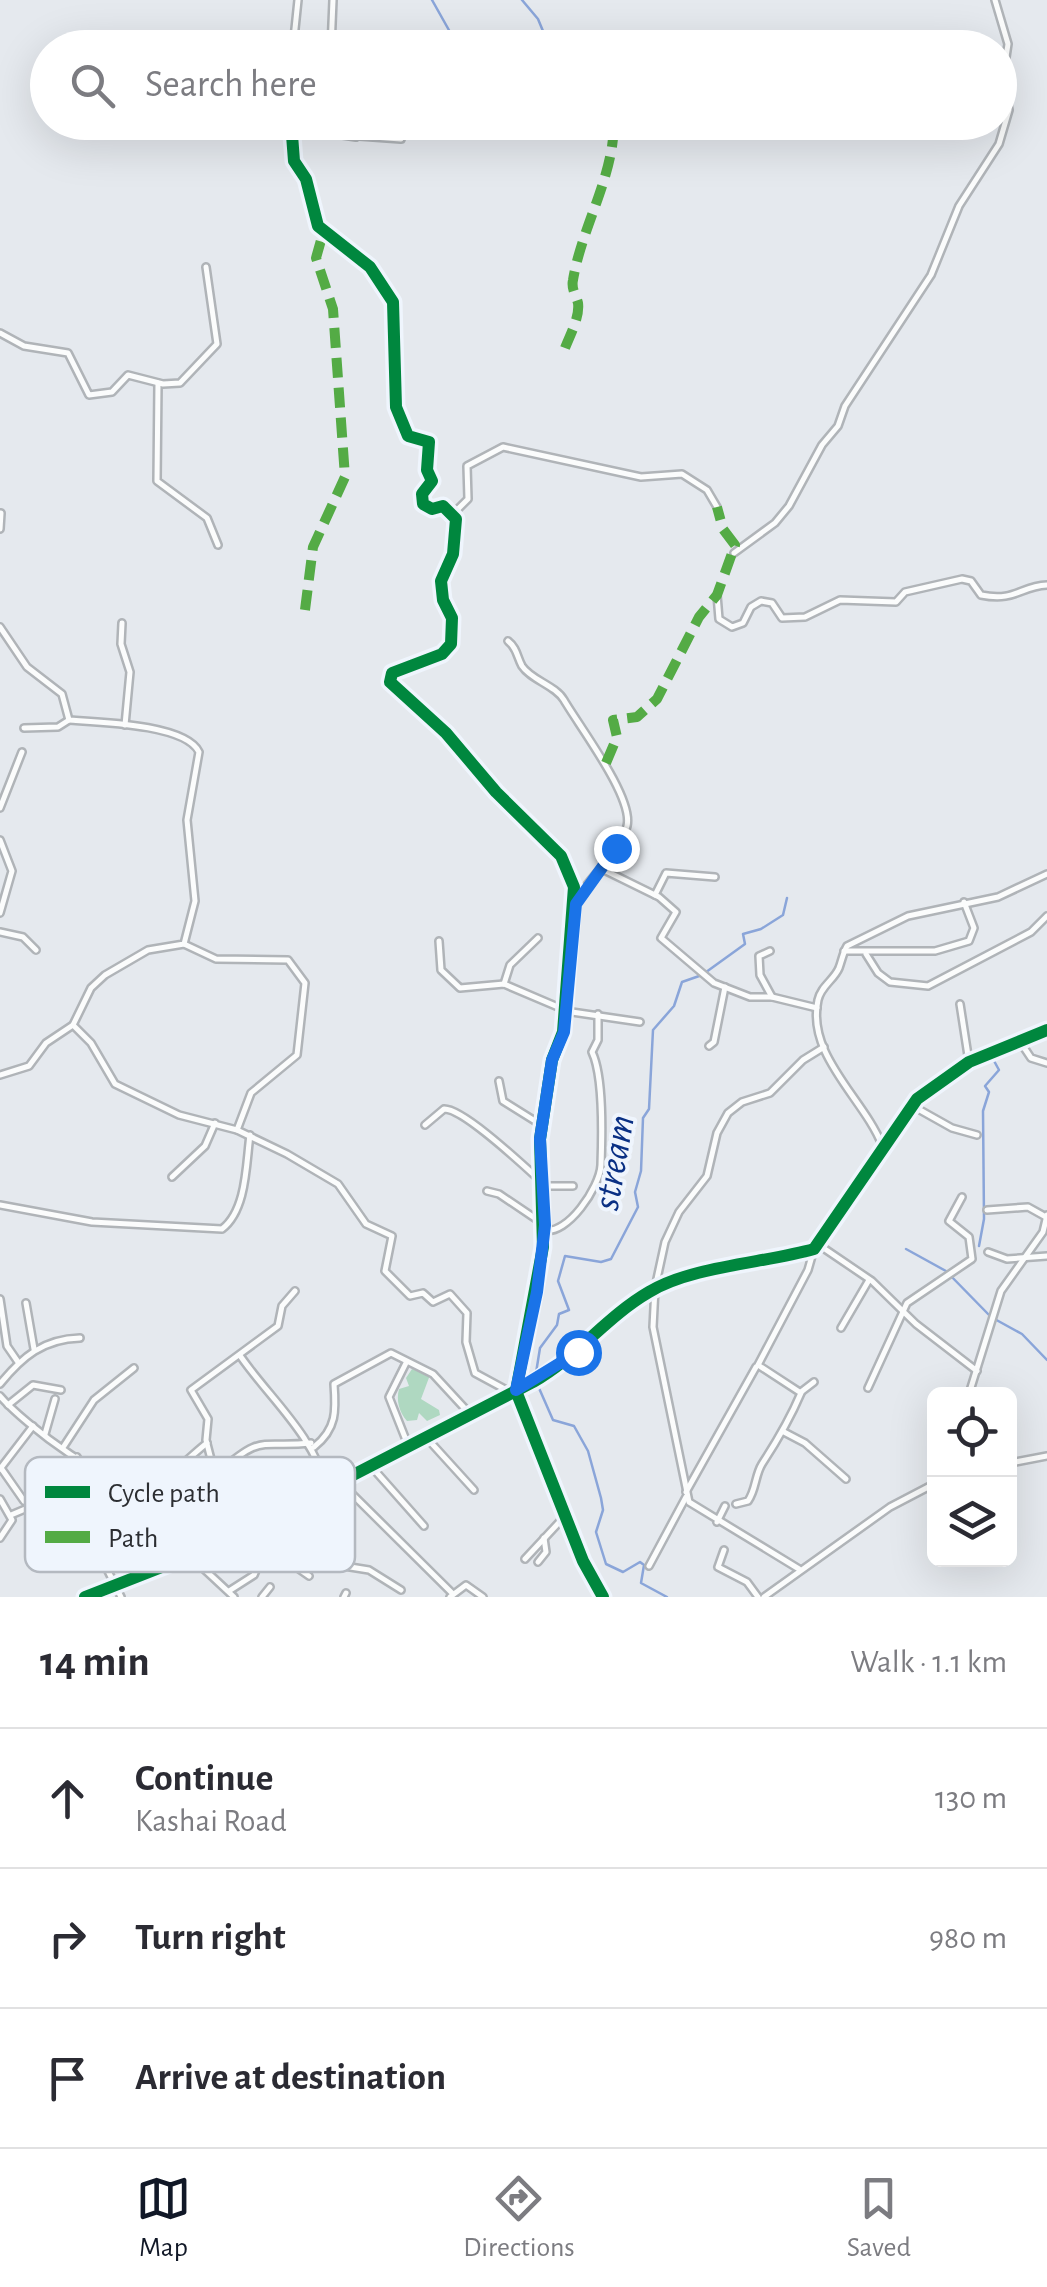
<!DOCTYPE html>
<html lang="en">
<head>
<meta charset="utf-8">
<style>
	:root { --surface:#fff; --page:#f2f2f3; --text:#2b2b33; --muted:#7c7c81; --line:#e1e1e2; --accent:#111827 }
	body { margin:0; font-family:"Alegreya Sans",sans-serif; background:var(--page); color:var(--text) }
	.controls { position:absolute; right:30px; bottom:30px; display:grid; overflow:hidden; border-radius:15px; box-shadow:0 10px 40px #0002 }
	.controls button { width:90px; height:90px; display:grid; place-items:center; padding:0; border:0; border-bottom:2px solid var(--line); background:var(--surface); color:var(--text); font:50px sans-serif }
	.stop { position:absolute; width:30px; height:30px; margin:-22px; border:8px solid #1a73e8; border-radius:50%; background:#fff }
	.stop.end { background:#1a73e8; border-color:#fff; box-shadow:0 2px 10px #0008 }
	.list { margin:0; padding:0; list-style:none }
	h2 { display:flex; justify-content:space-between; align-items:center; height:130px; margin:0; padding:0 40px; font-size:42px }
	h2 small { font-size:32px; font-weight:400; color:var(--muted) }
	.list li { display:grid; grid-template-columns:65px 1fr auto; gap:30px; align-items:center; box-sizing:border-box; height:140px; padding:0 40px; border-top:2px solid var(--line) }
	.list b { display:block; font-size:38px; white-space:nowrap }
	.list p { margin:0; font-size:32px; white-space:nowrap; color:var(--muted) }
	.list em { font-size:32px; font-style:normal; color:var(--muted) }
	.icon { flex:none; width:55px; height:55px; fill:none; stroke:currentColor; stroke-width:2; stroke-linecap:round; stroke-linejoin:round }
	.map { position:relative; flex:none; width:1047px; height:1597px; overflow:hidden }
	.search { position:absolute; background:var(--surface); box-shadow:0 10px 40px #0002; left:30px; right:30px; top:30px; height:110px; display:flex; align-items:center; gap:25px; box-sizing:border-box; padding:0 35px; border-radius:55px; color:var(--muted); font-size:38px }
	.sheet { height:550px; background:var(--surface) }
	nav { display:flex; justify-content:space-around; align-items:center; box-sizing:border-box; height:140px; border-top:2px solid var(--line); background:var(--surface); font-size:28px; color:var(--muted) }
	nav a { display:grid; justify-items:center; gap:5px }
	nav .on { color:var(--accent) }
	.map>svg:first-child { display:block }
</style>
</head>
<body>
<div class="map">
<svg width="1047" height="1597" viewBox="0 0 1047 1597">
	<rect width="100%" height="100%" fill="#e5e9ee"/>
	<path fill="#afd8c1" d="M412 1369 430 1375 421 1399 439 1410 440 1415 427 1421 419 1413 417 1420 407 1421C399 1412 396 1400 399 1389L409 1386 406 1378Z"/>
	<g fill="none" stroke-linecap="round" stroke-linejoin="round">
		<g stroke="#8aa5d9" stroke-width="2.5">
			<polyline points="432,0 459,48"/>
			<polyline points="522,0 538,19 550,48"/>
			<polyline points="979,1246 984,1219 983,1111 989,1092 985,1086 999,1070 993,1059"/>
			<polyline points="906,1249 946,1271 991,1317 1022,1334 1047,1360"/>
			<polyline points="667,1597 641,1583 644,1565 640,1562 623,1572 606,1564 596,1532 603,1510 601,1498 588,1451 574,1426 553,1420 535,1379 540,1348 557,1325 559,1314 569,1310 558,1281 565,1256 601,1262 611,1259 638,1207 635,1192 641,1171 643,1118 649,1109 653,1030 674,1006 682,982 702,975 745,944 743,934 761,929 783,915 787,898"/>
		</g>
		<g stroke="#b0b4b8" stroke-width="10">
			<g id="minor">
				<polyline points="293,48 298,0"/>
				<polyline points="331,48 333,0"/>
				<polyline points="412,48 421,44"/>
				<polyline points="291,122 294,161 306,179 318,226 370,267 393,302 396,407 408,436 429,442 427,470 432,481 422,494 423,504 432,509 443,506 456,519 453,554 441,581 443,600 452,618 451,644 442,654 392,673 390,682 446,733 496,792 561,856 574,887 563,1032 552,1060 540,1139 543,1247 516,1391 583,1561 603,1597"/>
				<polyline points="327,122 329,133 356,137 362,133 363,122"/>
				<polyline points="359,136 401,139 405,122"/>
				<polyline points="0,333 24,346 68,353 89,395 112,392 128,375 163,384 180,383 217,344 206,267"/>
				<polyline points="158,383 157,481 207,518 218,545"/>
				<polyline points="454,513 468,499 467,466 503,447 641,477 682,474 707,490 717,507"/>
				<polyline points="0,529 1,513"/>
				<polyline points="734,553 775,523 789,506 822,445 838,426 845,406 931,275 959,206 999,144 1009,110 1003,77 1008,44 995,0"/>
				<path d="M717 595 719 619 732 627 743 623 751 607 761 601 772 603 782 618 805 617 840 600 896 602 905 592 962 579 971 581 981 595C1016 602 1020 586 1047 585"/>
				<polyline points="122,623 121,644 130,672 125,725"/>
				<path d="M0 627 27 667 62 694 69 720C97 722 186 724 199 752L187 820 195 901 184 944 148 950 105 975 91 988 73 1025 46 1043 29 1066 0 1075"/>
				<path d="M508 641C517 648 517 657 522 666 531 680 555 685 564 700 579 726 634 798 627 826 619 858 589 873 577 902"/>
				<polyline points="24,728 58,727 69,720"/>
				<polyline points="0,808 22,752"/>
				<polyline points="0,840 12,871 0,913"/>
				<polyline points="602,869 659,897 676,912 661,938 714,983 750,997 772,997 817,1008"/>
				<polyline points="655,895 666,873 715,877"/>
				<polyline points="0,932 23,937 36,950"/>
				<polyline points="439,941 441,970 460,988 504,984 565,1010"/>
				<polyline points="184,944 216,959 288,960 305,983 297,1055 251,1093 237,1130"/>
				<polyline points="770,951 759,956 760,975 772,997"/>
				<polyline points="844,951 935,951 969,941 974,928 964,902"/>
				<polyline points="866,954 878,973 890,982 928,986 1031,932 1047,916"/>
				<polyline points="504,984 510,965 538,938"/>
				<polyline points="960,1004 969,1062"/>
				<polyline points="565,1011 640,1022"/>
				<polyline points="73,1025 91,1043 115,1084 179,1115 237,1130 287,1154 338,1184 366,1224 392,1236 385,1271 410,1296 423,1293 433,1302 450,1294 467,1313 466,1342 475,1373 512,1393"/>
				<polyline points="1019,1040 1031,1058 1047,1063"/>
				<polyline points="709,1046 714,1042 725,987"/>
				<polyline points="499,1081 503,1101 543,1126"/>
				<polyline points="911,1105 952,1128 977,1135"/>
				<path d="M425 1125 444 1109C463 1108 524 1166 543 1183"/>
				<path d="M882 1145C864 1099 806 1055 818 1000 821 986 834 980 839 968 842 960 843 953 847 946L908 916 998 897 1047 874"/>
				<polyline points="172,1177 205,1146 215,1123"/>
				<polyline points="544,1186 573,1186"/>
				<polyline points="487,1191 499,1194 545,1225"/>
				<path d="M0 1205 92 1222 222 1229C247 1210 246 1163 250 1135"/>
				<polyline points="987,1210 1028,1207 1046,1217"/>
				<path d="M544 1230C567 1236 600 1187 601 1165 602 1137 604 1077 592 1052L598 1040V1014"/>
				<polyline points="819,1245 872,1281 916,1324 977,1371"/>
				<polyline points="988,1252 1007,1259 1047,1256"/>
				<polyline points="0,1299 7,1346 18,1362"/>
				<polyline points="26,1303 34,1349"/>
				<polyline points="841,1328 869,1280"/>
				<path d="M241 1357C272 1401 313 1434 327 1489"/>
				<polyline points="406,1363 389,1397 408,1445"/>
				<path d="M0 1384C22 1357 43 1339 80 1338"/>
				<polyline points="868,1388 907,1303 972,1259 969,1237 949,1221 962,1197"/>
				<polyline points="801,1392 814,1382"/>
				<polyline points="969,1394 1001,1291 1043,1232 1047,1215"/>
				<path d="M0 1396C23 1423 114 1495 150 1484 171 1478 190 1456 207 1443"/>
				<polyline points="8,1405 33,1385 61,1390"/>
				<polyline points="784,1432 805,1443 846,1479"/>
				<polyline points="45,1434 55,1399"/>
				<polyline points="424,1435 474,1490"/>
				<polyline points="64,1446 94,1400 134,1368"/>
				<path d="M314 1447C337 1429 336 1410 334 1384L391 1353 433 1374 469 1413"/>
				<polyline points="1010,1463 1047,1456"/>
				<polyline points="370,1465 424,1526"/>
				<polyline points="1,1468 24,1501"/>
				<polyline points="0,1469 33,1426"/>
				<path d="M218 1473C263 1433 259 1448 311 1443"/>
				<polyline points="340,1482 453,1594"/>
				<polyline points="120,1483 101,1557 121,1597"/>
				<polyline points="686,1492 756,1367"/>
				<polyline points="63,1493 86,1523 105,1536"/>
				<polyline points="0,1499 12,1520 0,1538"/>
				<path d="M736 1504 748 1501C756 1490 755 1475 762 1464 777 1441 790 1419 801 1393L758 1365 808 1270 814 1249"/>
				<polyline points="279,1513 289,1562 309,1576"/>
				<polyline points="11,1515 63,1493 67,1469 77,1457"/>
				<polyline points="717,1522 725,1506"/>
				<polyline points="244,1529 223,1506 206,1440 208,1419 191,1390 278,1326 282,1306 295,1291"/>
				<polyline points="323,1538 344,1566 369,1570 401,1590"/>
				<polyline points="724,1550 718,1567 747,1582 758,1597"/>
				<polyline points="287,1552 308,1551 331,1529"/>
				<polyline points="190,1556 234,1597"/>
				<polyline points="525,1559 565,1516"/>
				<polyline points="538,1562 546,1552 544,1538"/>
				<polyline points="649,1566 686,1497"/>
				<polyline points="799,1569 689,1502 653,1327 655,1288 665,1242 679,1212 707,1176 717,1133 728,1113 742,1102 770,1093 803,1060 824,1047"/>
				<polyline points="229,1591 254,1575 263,1554"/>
				<path d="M85 1597 190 1556 295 1505 533 1382C577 1357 606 1317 649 1292 692 1266 765 1263 814 1249L917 1099 969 1062 1047 1030"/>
				<polyline points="262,1597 270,1587"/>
				<polyline points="344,1597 346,1593"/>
				<polyline points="450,1597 466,1585 483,1597"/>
				<polyline points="764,1597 890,1507 934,1484"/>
			</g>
		</g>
		<use href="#minor" stroke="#fbfcfc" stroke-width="5"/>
		<g stroke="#54ab45" stroke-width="10" stroke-dasharray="20 10" stroke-linecap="butt">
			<path d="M565 348C570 335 580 317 578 303 576 295 571 289 573 280 582 226 614 177 614 122"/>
			<polyline points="305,610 313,547 345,477 333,309 316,258 323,233"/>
			<polyline points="606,763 617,737 613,720 637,717 657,699 699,617 717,595 735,545 723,529 717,507"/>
		</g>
		<g stroke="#eff5fd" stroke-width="19">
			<g id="cycleway">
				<polyline points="291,122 294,161 306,179 318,226 370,267 393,302 396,407 408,436 429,442 427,470 432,481 422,494 423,504 432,509 443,506 456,519 453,554 441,581 443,600 452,618 451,644 442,654 392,673 390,682 446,733 496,792 561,856 574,887 563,1032 552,1060 540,1139 543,1247 516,1391 583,1561 603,1597"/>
				<path d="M85 1597 190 1556 295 1505 533 1382C577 1357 606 1317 649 1292 692 1266 765 1263 814 1249L917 1099 969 1062 1047 1030"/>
			</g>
		</g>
		<use href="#cycleway" stroke="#00873e" stroke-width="12"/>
	</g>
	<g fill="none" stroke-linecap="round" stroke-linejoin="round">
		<polyline stroke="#1a73e8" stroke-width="12" points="578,1352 516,1390 537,1292 545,1225 540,1139 552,1060 564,1032 576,904 616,848"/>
	</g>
	<g text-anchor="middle" stroke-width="8" stroke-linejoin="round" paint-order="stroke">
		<g font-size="38" font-style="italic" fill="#0a3084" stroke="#eff5fd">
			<text transform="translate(613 1162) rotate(-80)" y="13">stream</text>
		</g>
	</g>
	<rect x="25" y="1457" width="330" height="115" rx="15" fill="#eff5fd" stroke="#b4b9c0" stroke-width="2.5"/>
	<rect x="45" y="1486" width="45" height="12" fill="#00873e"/>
	<rect x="45" y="1531" width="45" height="12" fill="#54ab45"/>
	<g font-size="28" fill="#2c2e32">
		<text x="108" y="1502">Cycle path</text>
		<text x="108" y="1547">Path</text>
	</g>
</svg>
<div class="controls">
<button><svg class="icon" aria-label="locate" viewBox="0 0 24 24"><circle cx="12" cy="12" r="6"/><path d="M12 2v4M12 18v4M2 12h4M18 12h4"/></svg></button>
<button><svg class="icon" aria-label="layers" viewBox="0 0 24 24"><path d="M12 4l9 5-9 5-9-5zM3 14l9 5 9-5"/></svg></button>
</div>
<div class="stop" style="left:578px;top:1352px"></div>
<div class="stop end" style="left:616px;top:848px"></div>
<div class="search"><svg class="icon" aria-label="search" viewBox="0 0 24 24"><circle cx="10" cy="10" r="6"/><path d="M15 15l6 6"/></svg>Search here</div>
</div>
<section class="sheet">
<h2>14 min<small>Walk · 1.1 km</small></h2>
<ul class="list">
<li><svg class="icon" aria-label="ahead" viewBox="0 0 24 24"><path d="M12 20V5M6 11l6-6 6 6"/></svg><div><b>Continue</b><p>Kashai Road</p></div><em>130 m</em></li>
<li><svg class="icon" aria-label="right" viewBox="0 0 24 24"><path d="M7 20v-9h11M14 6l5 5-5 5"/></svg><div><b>Turn right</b></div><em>980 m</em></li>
<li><svg class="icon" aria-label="arrive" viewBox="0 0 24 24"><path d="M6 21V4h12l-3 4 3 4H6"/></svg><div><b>Arrive at destination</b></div></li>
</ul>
</section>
<nav>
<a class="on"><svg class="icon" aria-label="map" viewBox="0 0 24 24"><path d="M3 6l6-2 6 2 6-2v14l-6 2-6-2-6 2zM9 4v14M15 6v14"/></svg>Map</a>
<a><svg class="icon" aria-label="directions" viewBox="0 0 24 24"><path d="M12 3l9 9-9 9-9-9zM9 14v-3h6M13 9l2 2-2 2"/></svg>Directions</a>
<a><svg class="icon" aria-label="saved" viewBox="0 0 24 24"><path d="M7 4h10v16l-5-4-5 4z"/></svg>Saved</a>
</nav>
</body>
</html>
